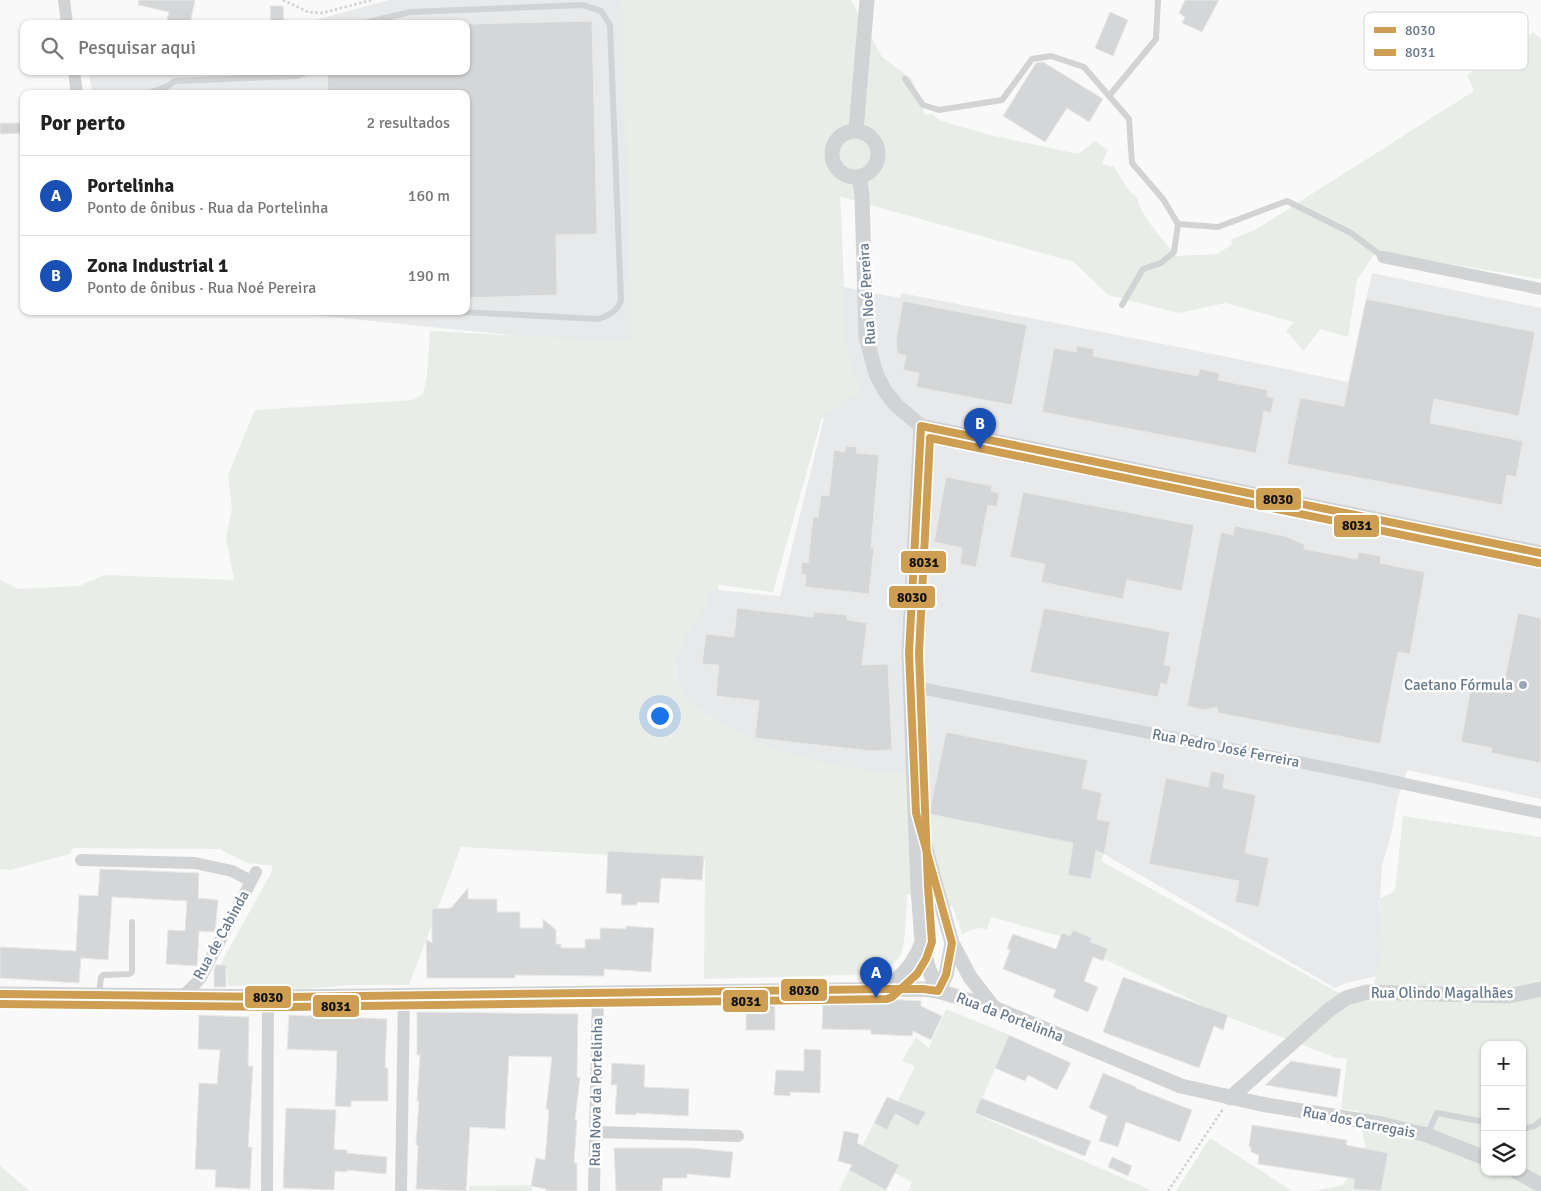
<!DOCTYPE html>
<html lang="pt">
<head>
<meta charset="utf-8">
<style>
	:root { --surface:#fff; --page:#f6f6f6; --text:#222; --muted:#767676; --line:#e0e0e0; --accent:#d93025 }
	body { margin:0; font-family:Signika,sans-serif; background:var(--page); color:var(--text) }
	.controls { position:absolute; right:15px; bottom:15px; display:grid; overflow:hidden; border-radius:10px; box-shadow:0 1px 4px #0004 }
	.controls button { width:45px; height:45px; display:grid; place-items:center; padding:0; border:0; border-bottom:1px solid var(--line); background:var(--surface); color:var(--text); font:25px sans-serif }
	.you { position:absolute; left:659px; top:715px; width:18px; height:18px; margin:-12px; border:4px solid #fff; border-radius:50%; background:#1a73e8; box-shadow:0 0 0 8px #1a73e833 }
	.badge { display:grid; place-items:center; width:32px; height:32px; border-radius:50%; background:var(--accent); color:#fff; font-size:16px; font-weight:700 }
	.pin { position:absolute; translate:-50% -41px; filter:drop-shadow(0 1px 2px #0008) }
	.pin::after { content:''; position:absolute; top:26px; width:18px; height:15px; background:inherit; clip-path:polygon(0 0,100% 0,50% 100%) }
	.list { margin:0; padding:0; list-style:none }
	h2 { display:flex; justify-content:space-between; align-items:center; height:65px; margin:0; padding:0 20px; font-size:21px }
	h2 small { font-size:16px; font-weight:400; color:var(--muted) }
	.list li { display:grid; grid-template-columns:32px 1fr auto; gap:15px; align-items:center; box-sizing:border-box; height:80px; padding:0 20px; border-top:1px solid var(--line) }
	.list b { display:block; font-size:19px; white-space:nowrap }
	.list p { margin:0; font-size:16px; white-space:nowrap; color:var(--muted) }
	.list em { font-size:16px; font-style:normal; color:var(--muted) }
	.icon { flex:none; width:28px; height:28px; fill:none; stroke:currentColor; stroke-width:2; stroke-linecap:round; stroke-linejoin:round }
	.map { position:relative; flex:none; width:1541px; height:1191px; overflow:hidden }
	.search { position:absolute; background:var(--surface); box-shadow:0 1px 4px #0004; left:20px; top:20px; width:450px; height:55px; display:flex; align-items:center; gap:12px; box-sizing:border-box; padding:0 18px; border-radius:10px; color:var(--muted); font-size:19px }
	.panel { position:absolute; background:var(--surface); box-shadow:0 1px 4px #0004; left:20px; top:90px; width:450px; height:225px; border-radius:10px }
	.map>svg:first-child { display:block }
</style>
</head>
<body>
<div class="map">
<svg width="1541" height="1191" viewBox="0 0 1541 1191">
	<rect width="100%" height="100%" fill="#f9f9f9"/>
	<polygon fill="#e8e9ea" points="389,0 850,0 840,192 844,287 900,298 901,293 1189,349 1348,382 1372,273 1541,308 1541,799 1407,770 1397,802 1391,835 1382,865 1379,914 1390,976 1377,976 1346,983 1335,988 1092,847 929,814 897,789 787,756 754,741 710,717 687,700 677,681 676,659 700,588 780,596 824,418 636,348 274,311 466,311 466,94 93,94 88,71 466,71 466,24 300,24"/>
	<g fill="#e8ede7" fill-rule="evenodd">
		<path d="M622 0H851L882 57 912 79 925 115 932 114 941 121 990 135 1078 154 1095 141 1108 150 1102 164 1114 167 1129 191 1138 198C1137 212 1167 245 1177 256L1218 254 1232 244 1231 240 1258 228 1474 91 1467 75 1534 32 1541 39V279L1378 252 1373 256 1357 280 1348 337 1320 329 1304 351 1286 331 1294 322 1225 303 1179 313 1108 295 1074 262 838 196 846 342 851 365 862 391 823 414 773 592 718 585V590L708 589 707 604 683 639 676 659 677 681 687 700 710 717 765 746 820 762 872 771 909 774V820L929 824V814L1092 847 1104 854 1101 861 1341 994 1373 988 1384 942 1379 914 1380 898 1395 891 1403 816 1541 837V1191H1313L1343 1185 1366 1152 1359 1111 1341 1109 1347 1059 1334 1057 1228 1017 1085 950 1067 938 991 917 987 929 977 928 962 934 953 907 907 894C907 904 905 946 901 954 897 962 889 967 883 974L704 979 705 860 461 847 409 985H349L297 990 284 986H228L227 968 220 965 271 873 273 866 247 863 221 850 223 849 73 848 70 854 10 870 0 869V580L19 589 79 586 105 575 234 580 226 538 232 508 228 475 255 410 413 400 423 394 427 376 430 331 632 342ZM1485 1045H1522V1172H1485Z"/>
		<polygon points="946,1009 1010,1035 975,1114 1153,1191 908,1191 912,1182 895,1173 899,1165 868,1149 856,1158 874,1123 887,1129 894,1115 918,1126 926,1112 898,1101 915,1066 902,1061 916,1037 929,1048"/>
		<polygon points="1210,1138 1292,1191 1176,1191"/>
		<polygon points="0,1166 30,1191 0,1191"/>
		<polygon points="849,1170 889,1191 839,1191"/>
		<polygon points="532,1185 532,1191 469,1191 469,1186"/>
	</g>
	<g fill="#d5d6d7" stroke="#e8e8e8">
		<polygon points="139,0 195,0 190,24 166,24 169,12 138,5"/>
		<polygon points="1185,0 1219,0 1202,32 1182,23 1185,17 1179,13"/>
		<polygon points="270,6 283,6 284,24 271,24"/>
		<polygon points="1110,12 1128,20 1113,56 1095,48"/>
		<polygon points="592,21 597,234 556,235 557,295 466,298 466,94 328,94 327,71 466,71 466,24"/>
		<polygon points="1043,62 1103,99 1089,122 1067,108 1045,142 1003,116 1036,63"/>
		<polygon points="0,123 24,123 24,133 0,134"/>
		<polygon points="1366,299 1535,332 1519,416 1434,399 1430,423 1523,441 1516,477 1507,475 1502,505 1287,464 1300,398 1344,406"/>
		<polygon points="903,301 1027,325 1012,405 916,387 919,373 903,370 906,356 899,354 897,351 896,340"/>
		<polygon points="1077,346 1094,349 1093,356 1198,376 1200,369 1220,373 1218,380 1268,390 1267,396 1274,398 1271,413 1264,411 1256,453 1042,412 1054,348 1076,352"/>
		<polygon points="846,446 857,447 856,453 879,455 871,547 874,548 869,594 805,587 806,575 801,574 802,562 808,563 813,517 818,518 821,495 829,496 834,450 845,452"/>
		<polygon points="946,477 992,486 991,491 999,493 997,507 988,505 976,567 960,564 962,548 934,542"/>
		<polygon points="1023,492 1194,525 1182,591 1127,580 1123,599 1041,582 1045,564 1010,557"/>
		<polygon points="1235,526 1285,536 1305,545 1304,549 1357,559 1358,552 1381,556 1380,563 1425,572 1410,654 1398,652 1380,744 1218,713 1217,707 1204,710 1187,706 1221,532 1233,535"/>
		<polygon points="737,608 813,617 814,612 847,615 847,620 867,623 862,665 888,664 892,750 871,751 755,738 759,701 716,696 719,665 702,664 706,634 734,637"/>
		<polygon points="1044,608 1170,632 1164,665 1171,666 1167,685 1161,683 1158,697 1030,672"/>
		<polygon points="1518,613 1541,618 1541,763 1491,753 1492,748 1461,742 1471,687 1502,693"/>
		<polygon points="946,732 1088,760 1082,788 1102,793 1097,819 1110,822 1104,854 1096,850 1091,879 1068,875 1073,843 929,814"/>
		<polygon points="1211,771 1225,774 1223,788 1256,795 1245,853 1269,858 1259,907 1235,902 1239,881 1149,864 1166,778 1208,787"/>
		<polygon points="608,851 704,856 702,880 661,878 659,903 637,902 637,905 621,905 622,894 606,893"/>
		<polygon points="100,869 199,873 198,898 218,900 215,932 199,931 197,966 166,964 168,930 185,931 187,901 112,897 108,960 81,958 79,983 0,978 0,947 76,951 79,895 98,896"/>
		<polygon points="468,888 468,899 497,899 497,912 520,912 520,928 543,928 543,919 556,930 556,944 561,944 561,948 585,948 585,939 600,939 600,928 626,929 626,926 654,928 651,972 604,969 604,976 515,975 515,978 427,978 426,939 432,943 432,909 451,908"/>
		<polygon points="1073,930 1092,938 1090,942 1108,949 1103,961 1093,957 1084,981 1098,987 1088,1012 1053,997 1056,990 1003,969 1010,950 1007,948 1013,934 1056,949 1062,933 1070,936"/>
		<polygon points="216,965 226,965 226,987 214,987 214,970"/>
		<polygon points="1123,977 1228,1015 1223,1030 1214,1026 1199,1068 1103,1032"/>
		<polygon points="886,999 921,1001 921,1006 942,1016 931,1040 913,1031 912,1036 871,1034 871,1030 822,1029 823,1000 886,1001"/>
		<rect x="746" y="1005" width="29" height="25"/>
		<polygon points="417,1012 578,1014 577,1077 580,1078 575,1120 577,1120 574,1163 577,1163 577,1191 546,1191 546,1189 531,1186 536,1158 545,1160 549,1110 546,1109 552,1057 509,1056 505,1129 470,1127 466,1191 416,1189 418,1145 416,1145 419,1101 417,1101 420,1055 417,1055"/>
		<polygon points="199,1015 249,1017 248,1066 253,1066 248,1147 252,1147 250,1189 215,1187 216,1170 195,1169 199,1083 217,1084 220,1050 198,1049"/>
		<polygon points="289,1015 387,1019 385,1068 388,1068 388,1101 351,1101 351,1107 335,1106 337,1051 287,1049"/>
		<polygon points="1009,1035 1071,1063 1057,1090 1028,1075 1025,1081 995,1068"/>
		<polygon points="804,1049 821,1050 820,1093 790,1092 790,1096 774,1095 776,1070 804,1071"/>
		<polygon points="1291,1061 1341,1069 1337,1097 1265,1085"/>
		<polygon points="612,1063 645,1065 644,1087 689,1089 688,1116 636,1113 636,1115 615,1114 617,1085 611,1085"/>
		<polygon points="1103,1073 1136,1087 1135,1088 1192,1110 1180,1142 1126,1122 1118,1147 1099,1141 1107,1116 1089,1108"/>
		<polygon points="887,1097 926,1112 918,1126 895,1114 887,1130 874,1123"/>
		<polygon points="981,1098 1091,1141 1085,1156 975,1113"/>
		<polygon points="286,1108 336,1110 334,1149 347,1150 347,1153 387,1157 386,1174 347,1170 347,1172 335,1171 334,1190 283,1188"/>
		<polygon points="1252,1125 1347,1140 1346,1145 1388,1153 1381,1191 1353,1189 1355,1179 1258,1164 1259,1155 1251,1152 1251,1147 1249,1147"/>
		<polygon points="844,1131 859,1134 857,1143 899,1165 886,1190 849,1170 852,1165 838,1161"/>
		<polygon points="614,1148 692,1148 733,1152 730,1178 687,1174 687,1178 663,1178 662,1191 616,1191"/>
		<polygon points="1112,1157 1132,1166 1128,1176 1108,1167"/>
	</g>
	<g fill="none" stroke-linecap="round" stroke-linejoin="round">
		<g stroke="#cfd0d2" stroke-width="2.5" stroke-dasharray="2.5 2.5" stroke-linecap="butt">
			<polyline points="283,0 308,12 322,13 372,0"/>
			<polyline points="1168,1191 1223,1109"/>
		</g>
		<g stroke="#d2d3d4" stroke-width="6">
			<path d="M359 24 411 12 583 5 601 11 610 25 621 300C618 311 609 316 598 319L443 311"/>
			<polyline points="905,79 923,105 939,110 1002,100 1032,59 1051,56 1084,67 1129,119 1132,163 1163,199 1178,224 1218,227 1287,201 1351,233 1383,257"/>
			<polyline points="146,94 168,86 175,81 298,76 308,71"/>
			<polyline points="1109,96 1156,39 1158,0"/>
			<polyline points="1122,305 1143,269 1161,263 1174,252 1178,224"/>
			<polyline points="99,994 101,977 103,975 129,974 132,972 132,922"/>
			<polyline points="1522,1129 1535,1126 1541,1120"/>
			<polyline points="1427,1135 1437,1113 1485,1122"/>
		</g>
		<g stroke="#d2d3d4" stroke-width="12">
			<polyline points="64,0 67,24"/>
			<polyline points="74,71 77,94"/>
			<polyline points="1383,257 1541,289"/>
			<polyline points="910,686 1354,773 1541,813"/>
			<polyline points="81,860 195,863 232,871 251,881"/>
			<polyline points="183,996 200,979 256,872"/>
			<polyline points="596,1132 738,1136"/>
			<polyline points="267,1191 268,997"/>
			<polyline points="401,1191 404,995"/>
			<polyline points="594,1191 598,992"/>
		</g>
		<g stroke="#d2d3d4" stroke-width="15">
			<polyline points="856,130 867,0"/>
			<circle cx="855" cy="154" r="23"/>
			<polyline points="859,177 862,195 866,337 876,374 885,391 896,405 921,426 1541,553"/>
			<polyline points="921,426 909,653 918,888 922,942 928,967 938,991"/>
			<polyline points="923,839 952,943 970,977 994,1008"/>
			<path d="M887 989C904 973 914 964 922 942"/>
			<polyline points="938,991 946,975 952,943"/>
			<polyline points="0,994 286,997 923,989 938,991 994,1008 1181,1086 1261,1104 1381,1124 1427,1135 1485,1158"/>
			<polyline points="1230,1098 1329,1010 1346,998 1367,992 1509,996 1541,989"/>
			<polyline points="1517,1172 1541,1185"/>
		</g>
		<g stroke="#fff" stroke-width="11">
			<polyline id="bus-1" points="0,994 286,997 887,989 923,989 938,991 946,975 952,943 916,813 909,653 921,426 1541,553"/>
		</g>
		<g stroke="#fff" stroke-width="11">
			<polyline id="bus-2" points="0,1004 286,1007 887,999 892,997 917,974 926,959 932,942 928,887 919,653 930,438 1539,563"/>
		</g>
		<use href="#bus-1" stroke="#ce9f53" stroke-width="8"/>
		<use href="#bus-2" stroke="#ce9f53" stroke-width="8"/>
	</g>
	<circle fill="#99a5b2" stroke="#fff" stroke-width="2" cx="1523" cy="685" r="5"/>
	<g text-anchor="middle" stroke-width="5" stroke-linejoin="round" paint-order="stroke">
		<g font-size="15" fill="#66788b" stroke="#fff">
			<text transform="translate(867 294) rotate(-94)" y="5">Rua Noé Pereira</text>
			<text transform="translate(1226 748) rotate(11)" y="5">Rua Pedro José Ferreira</text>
			<text transform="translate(221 935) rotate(-61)" y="5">Rua de Cabinda</text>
			<text x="1442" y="998">Rua Olindo Magalhães</text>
			<text transform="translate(1010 1017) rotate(21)" y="5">Rua da Portelinha</text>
			<text transform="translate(596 1092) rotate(-89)" y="5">Rua Nova da Portelinha</text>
			<text transform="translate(1359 1122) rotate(11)" y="5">Rua dos Carregais</text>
		</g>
		<g font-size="15" fill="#66788b" stroke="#fff" text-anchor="end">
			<text x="1513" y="690">Caetano Fórmula</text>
		</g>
	</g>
	<rect x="1364" y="12" width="164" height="58" rx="8" fill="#fff" stroke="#d1d6dc" stroke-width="1"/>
	<rect x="1374" y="27" width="22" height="6" fill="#ce9f53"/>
	<rect x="1374" y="49" width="22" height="7" fill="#ce9f53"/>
	<g font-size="14" fill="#66788b">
		<text x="1405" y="35">8030</text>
		<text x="1405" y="57">8031</text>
	</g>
	<g stroke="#fff" stroke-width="2">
		<rect x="1255" y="487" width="47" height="24" rx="5" fill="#ce9f53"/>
		<rect x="1333" y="514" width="47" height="24" rx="5" fill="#ce9f53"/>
		<rect x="900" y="550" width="47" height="24" rx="5" fill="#ce9f53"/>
		<rect x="888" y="585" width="48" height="24" rx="5" fill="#ce9f53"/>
		<rect x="780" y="978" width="48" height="24" rx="5" fill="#ce9f53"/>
		<rect x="244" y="985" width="48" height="24" rx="5" fill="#ce9f53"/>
		<rect x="722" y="989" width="47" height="24" rx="5" fill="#ce9f53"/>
		<rect x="312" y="994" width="48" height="24" rx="5" fill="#ce9f53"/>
	</g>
	<g font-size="14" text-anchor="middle" font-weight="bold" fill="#111">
		<text x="1278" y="504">8030</text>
		<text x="1357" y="530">8031</text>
		<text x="924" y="567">8031</text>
		<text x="912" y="602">8030</text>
		<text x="804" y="995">8030</text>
		<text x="268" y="1002">8030</text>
		<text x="746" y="1006">8031</text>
		<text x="336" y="1011">8031</text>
	</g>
</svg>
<div class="controls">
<button>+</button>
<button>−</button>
<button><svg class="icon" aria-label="layers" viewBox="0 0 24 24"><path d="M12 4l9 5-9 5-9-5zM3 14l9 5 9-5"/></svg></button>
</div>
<div class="you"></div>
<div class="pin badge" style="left:876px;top:998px;background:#1a4fb4">A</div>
<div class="pin badge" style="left:980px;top:449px;background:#1a4fb4">B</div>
<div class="search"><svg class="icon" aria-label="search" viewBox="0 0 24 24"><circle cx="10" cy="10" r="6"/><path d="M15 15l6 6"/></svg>Pesquisar aqui</div>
<section class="panel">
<h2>Por perto<small>2 resultados</small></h2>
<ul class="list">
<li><span class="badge" style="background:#1a4fb4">A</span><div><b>Portelinha</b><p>Ponto de ônibus · Rua da Portelinha</p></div><em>160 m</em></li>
<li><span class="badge" style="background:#1a4fb4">B</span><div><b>Zona Industrial 1</b><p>Ponto de ônibus · Rua Noé Pereira</p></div><em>190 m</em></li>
</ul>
</section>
</div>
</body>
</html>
